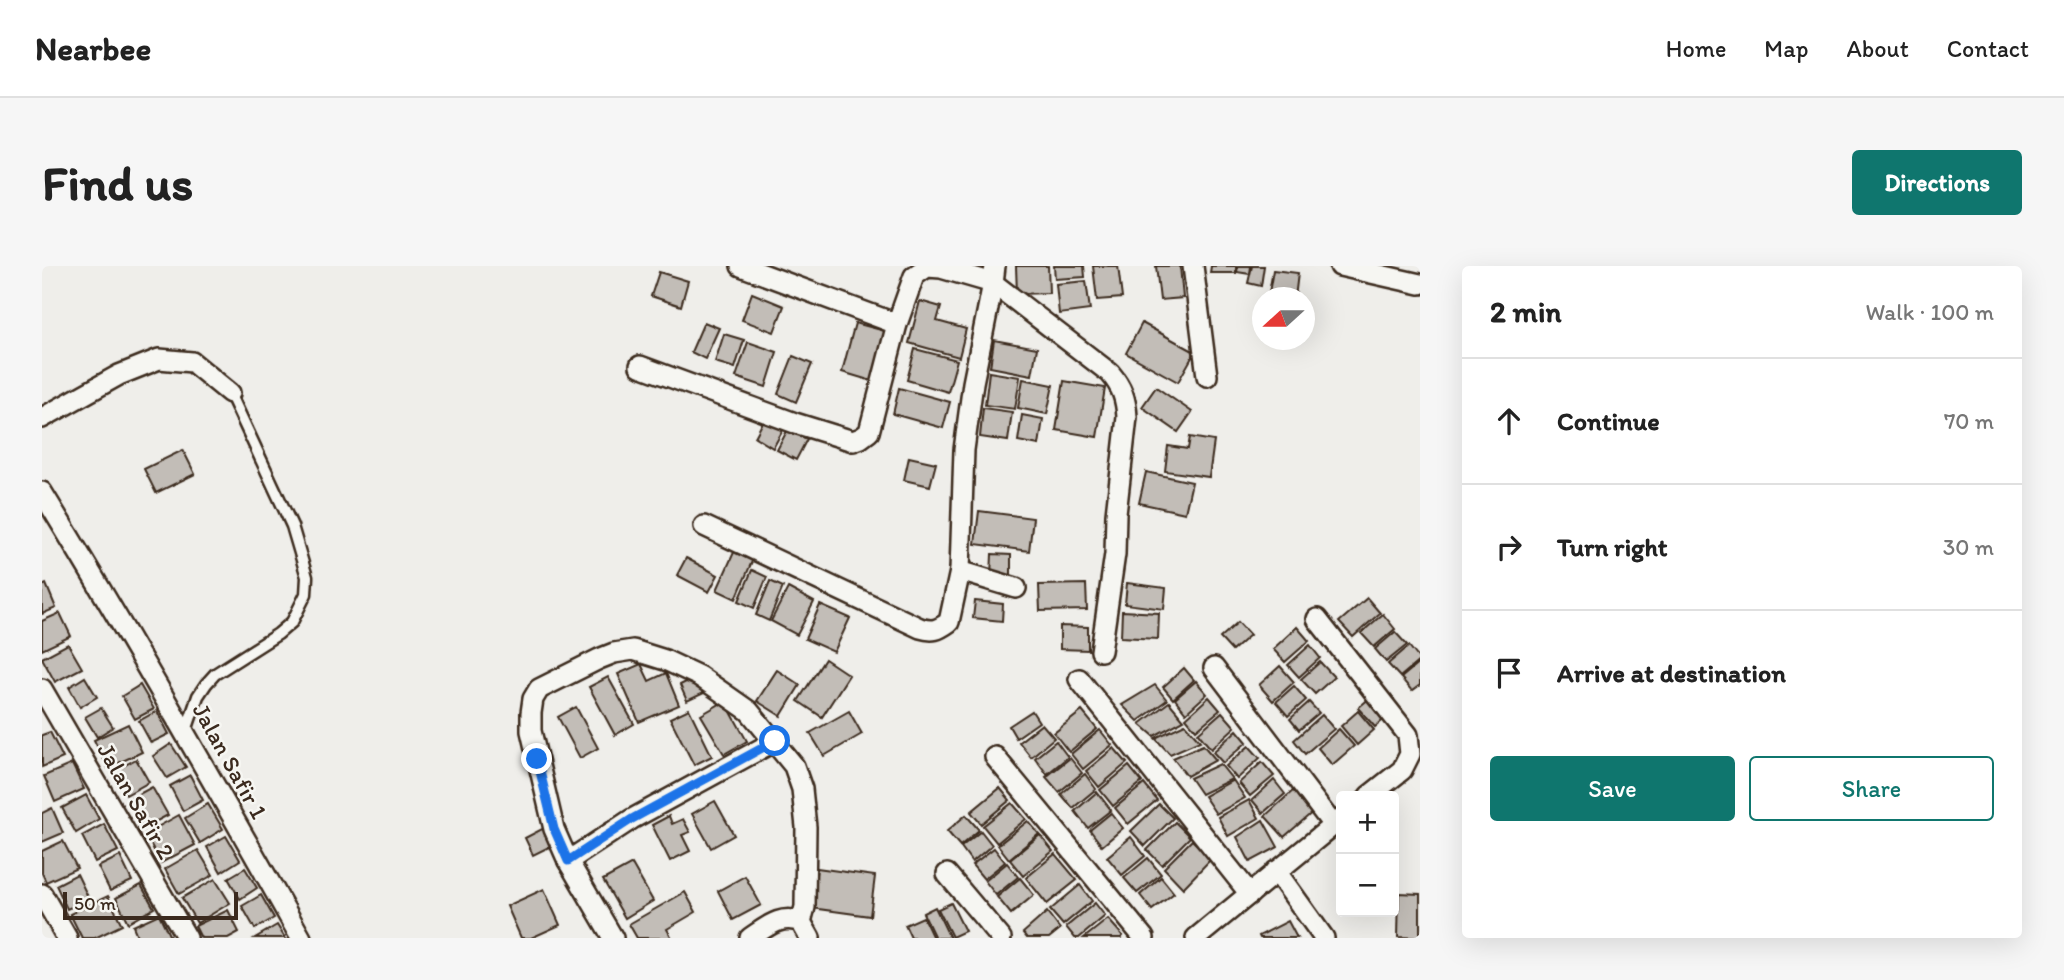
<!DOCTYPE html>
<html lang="en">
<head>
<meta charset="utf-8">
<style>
	:root { --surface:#fff; --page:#f6f6f6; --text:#222; --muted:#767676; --line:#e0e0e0; --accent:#0f766e }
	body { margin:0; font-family:Itim,sans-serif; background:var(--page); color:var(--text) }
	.controls { position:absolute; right:21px; bottom:21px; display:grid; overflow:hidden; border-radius:7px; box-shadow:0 7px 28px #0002 }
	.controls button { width:63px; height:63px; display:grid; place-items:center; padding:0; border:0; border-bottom:2px solid var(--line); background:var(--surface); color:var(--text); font:35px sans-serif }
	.compass { position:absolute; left:1210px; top:21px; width:63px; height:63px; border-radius:50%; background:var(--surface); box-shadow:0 7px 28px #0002; rotate:249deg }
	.scale { position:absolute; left:21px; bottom:18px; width:175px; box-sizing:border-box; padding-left:7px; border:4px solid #3b2a1e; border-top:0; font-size:19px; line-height:24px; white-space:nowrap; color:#3b2a1e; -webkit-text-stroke:5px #f6f6f2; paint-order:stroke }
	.stop { position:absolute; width:21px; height:21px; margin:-16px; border:5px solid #1a73e8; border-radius:50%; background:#fff }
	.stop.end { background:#1a73e8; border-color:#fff; box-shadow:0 2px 7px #0008 }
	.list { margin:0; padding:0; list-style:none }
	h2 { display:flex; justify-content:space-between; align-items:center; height:91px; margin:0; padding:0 28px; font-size:30px }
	h2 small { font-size:23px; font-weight:400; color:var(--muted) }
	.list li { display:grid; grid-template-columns:46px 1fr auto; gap:21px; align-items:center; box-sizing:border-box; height:126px; padding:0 28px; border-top:2px solid var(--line) }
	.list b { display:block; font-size:26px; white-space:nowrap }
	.list em { font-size:23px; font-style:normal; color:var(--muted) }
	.actions { display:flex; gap:14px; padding:21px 28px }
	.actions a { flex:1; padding:16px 0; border:2px solid var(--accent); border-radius:7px; text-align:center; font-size:24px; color:var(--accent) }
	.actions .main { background:var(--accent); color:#fff }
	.icon { flex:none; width:38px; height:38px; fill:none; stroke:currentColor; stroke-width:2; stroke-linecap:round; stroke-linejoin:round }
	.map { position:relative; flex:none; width:1378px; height:672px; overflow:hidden; border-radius:7px }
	header { display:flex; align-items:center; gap:42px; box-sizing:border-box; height:98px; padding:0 35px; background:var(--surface); border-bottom:2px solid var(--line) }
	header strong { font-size:33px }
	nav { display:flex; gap:38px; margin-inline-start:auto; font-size:24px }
	.intro { display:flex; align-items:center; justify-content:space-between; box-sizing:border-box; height:168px; padding:0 42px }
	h1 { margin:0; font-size:49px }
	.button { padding:18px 32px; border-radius:7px; background:var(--accent); color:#fff; font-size:24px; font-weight:700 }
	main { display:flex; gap:42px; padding:0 42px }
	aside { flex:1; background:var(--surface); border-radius:7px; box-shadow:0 7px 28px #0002 }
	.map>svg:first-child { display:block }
</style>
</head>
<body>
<header>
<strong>Nearbee</strong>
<nav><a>Home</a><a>Map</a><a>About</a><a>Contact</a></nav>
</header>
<div class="intro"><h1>Find us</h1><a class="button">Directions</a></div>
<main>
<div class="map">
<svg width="1378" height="672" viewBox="0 0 1378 672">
	<rect width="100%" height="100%" fill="#efeeea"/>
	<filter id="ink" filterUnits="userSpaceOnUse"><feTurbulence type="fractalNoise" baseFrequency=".0143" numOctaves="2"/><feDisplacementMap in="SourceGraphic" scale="14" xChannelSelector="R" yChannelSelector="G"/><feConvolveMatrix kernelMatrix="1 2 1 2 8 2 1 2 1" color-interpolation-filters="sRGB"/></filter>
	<g filter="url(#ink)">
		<g fill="#c2bdb7" stroke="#3b2a1e" stroke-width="2">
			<polygon points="974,0 1006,0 1007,27 975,28"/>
			<polygon points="1012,0 1042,0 1043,11 1013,13"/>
			<polygon points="1051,0 1076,0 1080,32 1055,34"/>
			<polygon points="1114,0 1138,0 1141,32 1118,34"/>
			<polygon points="1169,0 1194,0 1194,7 1168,7"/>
			<polygon points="1196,0 1209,0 1208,8 1195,6"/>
			<polygon points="1210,0 1222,0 1219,20 1206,17"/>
			<polygon points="1231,4 1256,7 1253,32 1226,32"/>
			<polygon points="617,6 646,15 639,40 609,30"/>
			<polygon points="1044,15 1048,44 1017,48 1014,18"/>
			<polygon points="710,27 742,40 732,66 700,54"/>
			<polygon points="878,35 899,41 895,55 924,63 917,91 867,77"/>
			<polygon points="662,56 677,62 663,93 649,86"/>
			<polygon points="813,57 843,65 830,115 800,106"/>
			<polygon points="1100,57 1153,86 1136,116 1084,87"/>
			<polygon points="682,68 702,74 693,102 673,96"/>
			<polygon points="952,74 995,82 990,109 948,101"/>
			<polygon points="706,76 735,86 724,121 694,111"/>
			<polygon points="873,83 915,94 906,126 865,114"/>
			<polygon points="751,90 770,98 754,136 736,128"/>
			<polygon points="947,106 978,111 973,143 943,139"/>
			<polygon points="981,113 1011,119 1005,148 976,142"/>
			<polygon points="1022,115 1063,122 1055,171 1014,164"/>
			<polygon points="1114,121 1150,146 1136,166 1100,141"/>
			<polygon points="857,122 908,136 901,162 851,148"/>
			<polygon points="941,142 970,146 966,175 938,171"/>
			<polygon points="980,149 1001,153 997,179 976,175"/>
			<polygon points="722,154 741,164 731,182 713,171"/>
			<polygon points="746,163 765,173 754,194 735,184"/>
			<polygon points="1148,171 1172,175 1167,211 1123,205 1126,180 1146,183"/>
			<polygon points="141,184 153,208 114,227 102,203"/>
			<polygon points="867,191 894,197 888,220 862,214"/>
			<polygon points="1104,206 1150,216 1143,247 1097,237"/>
			<polygon points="937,245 991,252 987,285 933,278"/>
			<polygon points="693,284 711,293 694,333 675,324"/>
			<polygon points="950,288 969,289 969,311 949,311"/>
			<polygon points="644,292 676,309 667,326 635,309"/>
			<polygon points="710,304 725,311 712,342 697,335"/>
			<polygon points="728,315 741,321 727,355 714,349"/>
			<polygon points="1085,317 1124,322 1122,343 1083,338"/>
			<polygon points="4,318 14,342 0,348 0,320"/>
			<polygon points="1044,318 1045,344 998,345 997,319"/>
			<polygon points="746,322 772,336 755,369 729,355"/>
			<polygon points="1325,332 1338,347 1311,371 1297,356"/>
			<polygon points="933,335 961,338 960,355 931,352"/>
			<polygon points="778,339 808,352 792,386 763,373"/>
			<polygon points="1080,345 1117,347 1116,373 1079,371"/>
			<polygon points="18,347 29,370 0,384 0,355"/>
			<polygon points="1341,348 1353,363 1332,381 1319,367"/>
			<polygon points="1196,356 1208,369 1190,385 1178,372"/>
			<polygon points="1018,360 1046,361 1046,384 1018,383"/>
			<polygon points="1255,361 1267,375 1243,396 1231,383"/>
			<polygon points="1353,366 1365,379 1344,396 1333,383"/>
			<polygon points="26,378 40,402 13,416 0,392"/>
			<polygon points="1268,379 1278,392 1257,411 1246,399"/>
			<polygon points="1367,380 1378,394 1358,411 1346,398"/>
			<polygon points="783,393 807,409 780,451 756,435"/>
			<polygon points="1278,396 1292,411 1273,428 1259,413"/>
			<polygon points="1378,396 1378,419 1370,425 1359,412"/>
			<polygon points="599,398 607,415 624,407 637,439 597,456 576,408"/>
			<polygon points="1238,400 1252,416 1231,435 1217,419"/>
			<polygon points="1142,402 1152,414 1131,433 1121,421"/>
			<polygon points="735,404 758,419 739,450 715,435"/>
			<polygon points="43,411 55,431 38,441 27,421"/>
			<polygon points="566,411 592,458 573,469 547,421"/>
			<polygon points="654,411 662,427 645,435 638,419"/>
			<polygon points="1154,415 1165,428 1144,447 1133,433"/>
			<polygon points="98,419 112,443 93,453 80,430"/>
			<polygon points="1113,419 1125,434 1096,455 1080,439"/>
			<polygon points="1252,420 1264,434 1246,450 1234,436"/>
			<polygon points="1167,431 1178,444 1154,464 1144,452"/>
			<polygon points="1329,431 1346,450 1333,461 1316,442"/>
			<polygon points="683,435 705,475 682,488 659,449"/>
			<polygon points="1127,436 1142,454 1112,470 1098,458"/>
			<polygon points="1267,436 1277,447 1257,464 1248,453"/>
			<polygon points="534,441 556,482 538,492 516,451"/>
			<polygon points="59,442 71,461 55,471 43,451"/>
			<polygon points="647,443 670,490 652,499 628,452"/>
			<polygon points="115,445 127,468 109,477 97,455"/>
			<polygon points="807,445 820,468 782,490 768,467"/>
			<polygon points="990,445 997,456 974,472 967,460"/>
			<polygon points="1040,445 1055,463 1027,486 1012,467"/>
			<polygon points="1316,445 1332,464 1315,479 1299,460"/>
			<polygon points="1180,446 1193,461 1169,483 1156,467"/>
			<polygon points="1280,449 1292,463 1263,488 1252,474"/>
			<polygon points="86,458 100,486 66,502 52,474"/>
			<polygon points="1000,458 1012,472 989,491 977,476"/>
			<polygon points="1143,458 1158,475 1128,488 1113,472"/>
			<polygon points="1297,463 1312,480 1290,499 1276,482"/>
			<polygon points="1058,464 1070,479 1041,503 1029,488"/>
			<polygon points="1195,464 1205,476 1181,497 1171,486"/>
			<polygon points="8,466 21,492 0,501 0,469"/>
			<polygon points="1014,475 1026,491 1005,508 993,492"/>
			<polygon points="129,478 144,501 125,512 111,490"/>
			<polygon points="1161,479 1174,494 1145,510 1131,492"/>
			<polygon points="1207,480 1218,492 1195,513 1184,500"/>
			<polygon points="1072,482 1085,497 1057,521 1044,505"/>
			<polygon points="1028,492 1040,507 1017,526 1004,511"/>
			<polygon points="94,493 107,516 84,529 71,506"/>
			<polygon points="1220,496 1232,510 1208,530 1197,517"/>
			<polygon points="30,498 42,523 13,536 2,510"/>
			<polygon points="1178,498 1190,513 1159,528 1148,512"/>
			<polygon points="1087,500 1100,516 1071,540 1058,524"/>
			<polygon points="1043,508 1054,523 1031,542 1019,528"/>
			<polygon points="148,509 161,534 141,545 128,520"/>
			<polygon points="1191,514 1203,532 1174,548 1162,530"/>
			<polygon points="1232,514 1243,528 1221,547 1210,534"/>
			<polygon points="1102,518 1115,534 1086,558 1073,542"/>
			<polygon points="110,521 126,549 102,562 86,534"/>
			<polygon points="958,522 968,534 939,558 929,546"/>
			<polygon points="1253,523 1272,545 1242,571 1223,550"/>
			<polygon points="1055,526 1069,544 1046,562 1033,545"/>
			<polygon points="44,529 57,553 34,567 20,542"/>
			<polygon points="1207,534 1217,552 1186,570 1176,551"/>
			<polygon points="673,535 692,569 669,582 650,548"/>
			<polygon points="970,537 984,553 955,577 941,560"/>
			<polygon points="166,538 181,563 158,577 143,552"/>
			<polygon points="1117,538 1131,552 1103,580 1089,565"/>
			<polygon points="10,542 21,567 0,576 0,547"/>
			<polygon points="1069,547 1081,562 1060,580 1048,564"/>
			<polygon points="137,549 153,579 119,597 103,568"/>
			<polygon points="924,549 937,564 918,580 905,565"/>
			<polygon points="627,550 630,558 641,553 648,566 640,569 648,585 628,595 610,559"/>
			<polygon points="1221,554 1236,581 1208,596 1195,571"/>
			<polygon points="986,555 997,568 967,593 956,579"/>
			<polygon points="1133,556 1148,571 1120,599 1105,584"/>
			<polygon points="62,558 76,585 53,596 40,570"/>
			<polygon points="502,562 511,579 491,589 483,572"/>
			<polygon points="939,565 950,579 930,596 919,581"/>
			<polygon points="998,569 1011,585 981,610 968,594"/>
			<polygon points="184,570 198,594 179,606 165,581"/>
			<polygon points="1089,571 1103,590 1080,609 1065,591"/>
			<polygon points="1150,574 1169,593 1141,622 1122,602"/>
			<polygon points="21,575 35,602 4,616 0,607 0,585"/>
			<polygon points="952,582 963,596 942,613 930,599"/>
			<polygon points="156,584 171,609 137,628 123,603"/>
			<polygon points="1013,588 1035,614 1005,638 984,612"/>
			<polygon points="78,590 90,615 68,625 56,601"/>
			<polygon points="1106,592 1119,608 1095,627 1082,612"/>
			<polygon points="965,597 976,611 954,629 943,615"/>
			<polygon points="590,598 611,635 583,652 561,614"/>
			<polygon points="203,602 215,622 198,633 186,612"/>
			<polygon points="775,602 833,610 828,650 769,642"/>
			<polygon points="35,608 47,633 25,643 14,619"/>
			<polygon points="703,610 719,639 691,654 676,625"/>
			<polygon points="1119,611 1132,627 1110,644 1098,629"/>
			<polygon points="978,612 992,629 969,648 955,631"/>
			<polygon points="173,613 188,637 155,657 140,632"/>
			<polygon points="99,619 112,642 86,657 74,632"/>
			<polygon points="1038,619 1050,635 1021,659 1008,644"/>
			<polygon points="502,623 518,659 489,672 479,672 465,640"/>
			<polygon points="643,626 654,646 625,663 630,672 595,672 587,658"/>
			<polygon points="1357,627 1378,628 1378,672 1356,671"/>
			<polygon points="219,629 232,652 213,663 200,640"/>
			<polygon points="66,630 80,659 53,672 40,672 28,648"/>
			<polygon points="909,637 923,665 910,671 896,643"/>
			<polygon points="1053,637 1063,650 1037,672 1033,672 1024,661"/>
			<polygon points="893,641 908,672 893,672 881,647"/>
			<polygon points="186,644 197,666 186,672 159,672 153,660"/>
			<polygon points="1005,646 1018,663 1007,672 985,672 981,667"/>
			<polygon points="117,648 128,671 96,672 91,660"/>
			<polygon points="881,651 891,672 869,672 863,659"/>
			<polygon points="1066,653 1081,670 1079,672 1042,672"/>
			<polygon points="1246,655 1255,672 1218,672 1217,670"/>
			<polygon points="235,659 243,672 213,672"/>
		</g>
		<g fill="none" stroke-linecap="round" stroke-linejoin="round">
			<g stroke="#3b2a1e" stroke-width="15">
				<polyline id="lane" points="144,465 156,430 164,418 173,408 236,368 250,356 264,328 265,311 250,260 188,127"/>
			</g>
			<g stroke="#3b2a1e" stroke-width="24">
				<g id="street">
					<polyline points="699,0 855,58"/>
					<polyline points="1151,0 1165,110"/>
					<polyline points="1298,0 1378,18"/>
					<path d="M598 100 753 157 811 175 819 172 827 166 855 58 872 10 885 1 899 2 951 17 1068 107C1080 121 1084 133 1085 151L1074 248 1073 288 1059 385"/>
					<polyline points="0,152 77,109 117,93 150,96 188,127"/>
					<path d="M0 226C90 373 175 522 259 672"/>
					<path d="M662 260 878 362C891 366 896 364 907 356L918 305 922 184 931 117 951 17 953 0"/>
					<polyline points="918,305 974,322"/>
					<polyline points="1275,353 1366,469 1368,488 1360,504 1327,530"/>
					<polyline points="1172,402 1291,559"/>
					<polyline points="1037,413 1208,628"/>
					<polyline points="0,423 145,672"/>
					<polyline points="953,491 1102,672"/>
					<polyline points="526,595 590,553 733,475"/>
					<polyline points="1234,605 1282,672"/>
					<polyline points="905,608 959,672"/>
					<polyline points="0,628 25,672"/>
					<polyline points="571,672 526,595 512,563 489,465 489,447 491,433 497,423 557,393 572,387 591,384 623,394 657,410 707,445 752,500 760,523 764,561 763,641 759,656"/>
					<path d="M708 672C725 661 738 648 759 656L768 672"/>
					<polyline points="1154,672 1299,553"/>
				</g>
			</g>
			<use href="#lane" stroke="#f6f6f2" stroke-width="10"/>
			<use href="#street" stroke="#f6f6f2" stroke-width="19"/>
		</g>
	</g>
	<g fill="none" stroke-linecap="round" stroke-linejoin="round" filter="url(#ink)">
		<polyline stroke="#1a73e8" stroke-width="9" points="495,493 512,563 526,595 590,553 733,475"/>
	</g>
	<g text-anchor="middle" stroke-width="5" stroke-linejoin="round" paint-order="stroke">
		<g font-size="24" fill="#3b2a1e" stroke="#f6f6f2">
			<text transform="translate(188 495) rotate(61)" y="8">Jalan Safir 1</text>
			<text transform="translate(94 535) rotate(60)" y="8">Jalan Safir 2</text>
		</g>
	</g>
</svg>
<div class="controls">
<button>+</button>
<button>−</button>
</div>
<svg class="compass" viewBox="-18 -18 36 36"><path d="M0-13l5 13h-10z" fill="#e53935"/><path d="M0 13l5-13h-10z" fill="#767676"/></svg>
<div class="scale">50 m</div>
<div class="stop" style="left:733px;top:475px"></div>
<div class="stop end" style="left:495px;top:493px"></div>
</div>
<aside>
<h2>2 min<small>Walk · 100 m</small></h2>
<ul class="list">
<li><svg class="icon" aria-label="ahead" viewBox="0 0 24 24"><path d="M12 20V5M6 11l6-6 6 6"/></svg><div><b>Continue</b></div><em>70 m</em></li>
<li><svg class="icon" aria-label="right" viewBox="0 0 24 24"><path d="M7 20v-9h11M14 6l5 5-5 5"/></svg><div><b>Turn right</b></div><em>30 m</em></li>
<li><svg class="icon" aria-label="arrive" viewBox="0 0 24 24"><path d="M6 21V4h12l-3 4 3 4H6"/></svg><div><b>Arrive at destination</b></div></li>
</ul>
<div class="actions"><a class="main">Save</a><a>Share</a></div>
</aside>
</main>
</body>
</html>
